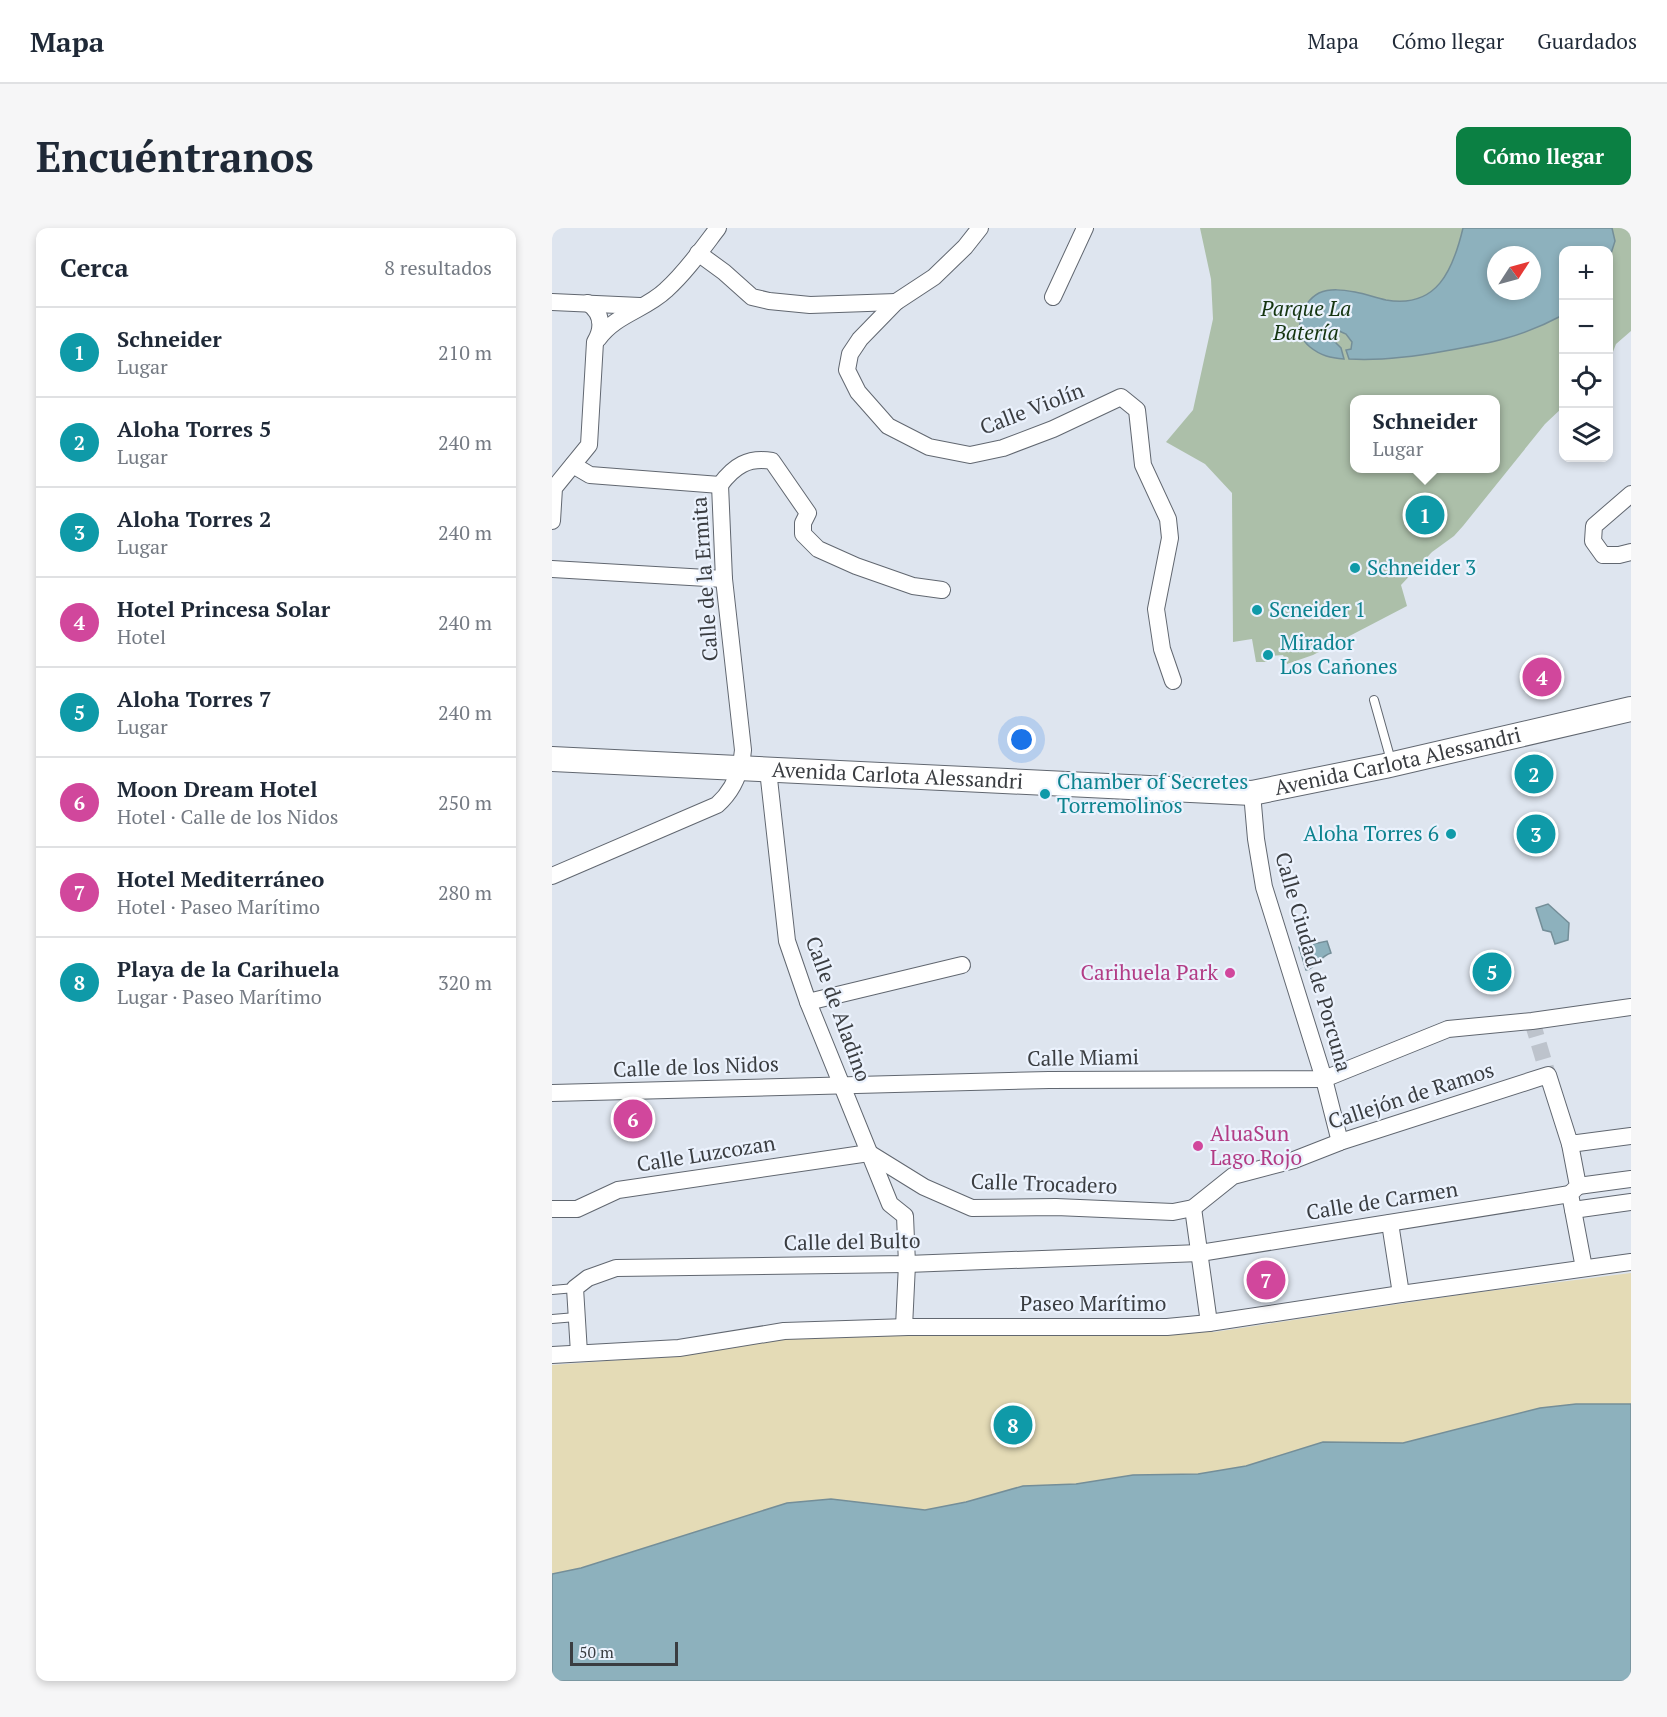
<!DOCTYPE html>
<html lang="es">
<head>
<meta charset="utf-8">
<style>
	:root { --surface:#fff; --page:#f6f6f7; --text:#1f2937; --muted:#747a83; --line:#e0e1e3; --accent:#0b8043 }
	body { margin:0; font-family:"PT Serif",serif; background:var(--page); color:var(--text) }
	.controls { position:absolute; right:18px; top:18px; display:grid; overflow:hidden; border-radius:12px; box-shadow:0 3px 9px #0003 }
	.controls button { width:54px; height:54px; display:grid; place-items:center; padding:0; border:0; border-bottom:2px solid var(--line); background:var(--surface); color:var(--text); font:30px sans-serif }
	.compass { position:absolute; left:935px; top:18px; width:54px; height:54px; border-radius:50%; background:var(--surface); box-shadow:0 3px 9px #0003; rotate:54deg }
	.scale { position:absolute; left:18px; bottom:15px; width:108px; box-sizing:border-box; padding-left:6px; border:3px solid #3a3d41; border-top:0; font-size:16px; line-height:21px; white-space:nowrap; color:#3a3d41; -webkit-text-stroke:4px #ebf2fd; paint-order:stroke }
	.you { position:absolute; left:470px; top:512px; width:21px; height:21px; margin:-15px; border:4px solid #fff; border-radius:50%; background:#1a73e8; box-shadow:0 0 0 9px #1a73e833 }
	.badge { display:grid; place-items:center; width:39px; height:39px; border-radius:50%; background:var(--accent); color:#fff; font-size:20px; font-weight:700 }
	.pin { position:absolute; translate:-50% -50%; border:3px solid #fff; box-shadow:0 2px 6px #0006 }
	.popup { position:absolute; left:798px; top:167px; width:150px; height:78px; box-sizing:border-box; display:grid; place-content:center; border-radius:12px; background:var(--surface); filter:drop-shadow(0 2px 4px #0005); font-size:20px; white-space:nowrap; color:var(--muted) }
	.popup b { font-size:22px; color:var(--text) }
	.popup::after { content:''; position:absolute; left:50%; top:100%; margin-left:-12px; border:12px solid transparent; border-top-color:var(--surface) }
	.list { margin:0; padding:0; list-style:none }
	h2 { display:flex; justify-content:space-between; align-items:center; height:78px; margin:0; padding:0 24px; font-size:26px }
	h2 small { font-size:20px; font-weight:400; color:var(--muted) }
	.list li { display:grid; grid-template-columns:39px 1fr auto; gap:18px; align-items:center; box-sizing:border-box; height:90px; padding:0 24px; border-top:2px solid var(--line) }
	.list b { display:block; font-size:22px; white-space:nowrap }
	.list p { margin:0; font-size:20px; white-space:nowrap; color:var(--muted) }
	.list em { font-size:20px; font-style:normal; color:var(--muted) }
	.icon { flex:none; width:33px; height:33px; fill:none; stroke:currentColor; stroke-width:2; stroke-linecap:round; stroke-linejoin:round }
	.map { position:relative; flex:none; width:1079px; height:1453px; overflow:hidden; border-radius:12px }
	header { display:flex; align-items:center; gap:36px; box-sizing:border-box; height:84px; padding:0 30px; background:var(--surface); border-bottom:2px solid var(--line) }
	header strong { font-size:28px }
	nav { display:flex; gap:33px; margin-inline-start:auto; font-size:21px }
	.intro { display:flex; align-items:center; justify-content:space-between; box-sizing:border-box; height:144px; padding:0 36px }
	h1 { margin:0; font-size:42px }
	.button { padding:15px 27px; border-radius:12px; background:var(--accent); color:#fff; font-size:21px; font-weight:700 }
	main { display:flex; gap:36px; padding:0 36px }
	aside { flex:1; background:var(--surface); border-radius:12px; box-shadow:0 3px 9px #0003 }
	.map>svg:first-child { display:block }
</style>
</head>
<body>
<header>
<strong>Mapa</strong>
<nav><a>Mapa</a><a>Cómo llegar</a><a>Guardados</a></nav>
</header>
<div class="intro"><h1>Encuéntranos</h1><a class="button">Cómo llegar</a></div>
<main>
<aside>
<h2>Cerca<small>8 resultados</small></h2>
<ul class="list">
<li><span class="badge" style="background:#0f9aa8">1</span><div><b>Schneider</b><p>Lugar</p></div><em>210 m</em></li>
<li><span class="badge" style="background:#0f9aa8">2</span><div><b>Aloha Torres 5</b><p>Lugar</p></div><em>240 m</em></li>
<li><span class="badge" style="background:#0f9aa8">3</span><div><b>Aloha Torres 2</b><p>Lugar</p></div><em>240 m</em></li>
<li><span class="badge" style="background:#d1479c">4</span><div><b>Hotel Princesa Solar</b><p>Hotel</p></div><em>240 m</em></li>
<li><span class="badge" style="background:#0f9aa8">5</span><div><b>Aloha Torres 7</b><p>Lugar</p></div><em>240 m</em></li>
<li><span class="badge" style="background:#d1479c">6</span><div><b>Moon Dream Hotel</b><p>Hotel · Calle de los Nidos</p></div><em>250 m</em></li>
<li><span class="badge" style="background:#d1479c">7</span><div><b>Hotel Mediterráneo</b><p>Hotel · Paseo Marítimo</p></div><em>280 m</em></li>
<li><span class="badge" style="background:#0f9aa8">8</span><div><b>Playa de la Carihuela</b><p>Lugar · Paseo Marítimo</p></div><em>320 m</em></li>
</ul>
</aside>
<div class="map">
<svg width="1079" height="1453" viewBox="0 0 1079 1453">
	<rect width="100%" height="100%" fill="#dee5ef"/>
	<path fill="#acbfa9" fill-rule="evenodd" d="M648 0H1079V103L1064 116 1057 134 1056 22H1011V179L993 196 911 298 902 308 880 324 849 357 855 378 761 427 735 436 731 427 717 428 718 434H704L700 411 681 414 680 265 653 236 614 214 641 182 661 91 659 51ZM944 27H980V63H944ZM802 172H944V240H802Z"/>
	<polygon fill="#e4dbb6" points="1079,1045 1079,1176 988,1180 851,1215 771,1214 694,1238 646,1246 581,1247 524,1256 471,1258 414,1274 373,1282 279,1271 235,1275 29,1340 0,1346 0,1137 122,1128 188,1113 354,1105 662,1104 913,1066"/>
	<g fill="#8db1bd" stroke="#748e98" stroke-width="1.5" fill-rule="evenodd">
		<path d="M911 0H1060L1063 13 1057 32 1056 22H1011V87C970 109 939 115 893 123 860 129 830 133 797 131L794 122 799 121 800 114 794 106 787 103 783 107V114L789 120 792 131C779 130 769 128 758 119 740 105 748 75 767 65 779 60 791 62 803 64 814 66 824 70 834 72 885 81 901 42 911 0ZM944 27H980V63H944Z"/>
		<polygon points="996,676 1017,695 1016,712 1003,716 999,704 991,702 984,680"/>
		<path d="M775 713 779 725C768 728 764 740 754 742L747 719Z"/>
		<polygon points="1024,1176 1079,1176 1079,1453 0,1453 0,1346 29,1340 235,1275 279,1271 373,1282 414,1274 471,1258 524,1256 581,1247 646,1246 694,1238 771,1214 851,1215 988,1180"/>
	</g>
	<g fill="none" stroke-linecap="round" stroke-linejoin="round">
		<polyline stroke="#bdc3cc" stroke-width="16" stroke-dasharray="16 8" stroke-linecap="butt" points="980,793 996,847"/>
		<g stroke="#616770" stroke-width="10">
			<g id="lane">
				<polyline points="822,472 840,536"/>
				<polyline points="0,1062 23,1060"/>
				<polyline points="0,1091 24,1089"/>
			</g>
		</g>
		<g stroke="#616770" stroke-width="18">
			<g id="street">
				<polyline points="428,0 413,19 382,49 344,74 308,111 298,126 295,142 306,164 336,198 377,219 418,227 451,220 501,201 569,169 585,182 591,237 616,291 618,310 604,381 610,421 621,453"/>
				<polyline points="146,25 172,44 200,69 217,73 258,77 344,74"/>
				<polyline points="501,69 533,0"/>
				<polyline points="0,74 88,78"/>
				<path d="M46 111C64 86 93 82 114 62 134 44 150 21 166 0"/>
				<polyline points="21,237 38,247 168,257"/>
				<path d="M168 257C182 238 196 229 220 233L256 285 251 295V306L266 321 304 338 361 358 390 362"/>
				<polyline points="1079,266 1042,298 1041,313 1051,327 1067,327 1079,324"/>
				<path d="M0 293 2 260 37 217 43 114C52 99 50 85 36 75"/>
				<polyline points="0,341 172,351"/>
				<polyline points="216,542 235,713 256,774 338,976 353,988 355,1036 352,1099"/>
				<polyline points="700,565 704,611 712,659 772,851 788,914"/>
				<path d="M0 648 165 577C182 562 189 544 191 522L172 351 168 257"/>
				<polyline points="256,774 410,737"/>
				<polyline points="0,865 497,852 772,851 896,801 980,793 1079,779"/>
				<polyline points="1018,916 1026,958 1018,966 1032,1040"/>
				<polyline points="317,925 372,959 420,980 504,979 621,984 641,980 681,948 742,932 788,914 996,847 1018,916 1079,908"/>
				<polyline points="1026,958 1079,951"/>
				<polyline points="641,980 657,1095"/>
				<polyline points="0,981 25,981 66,962 317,925"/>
				<polyline points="1021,982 1079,974"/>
				<polyline points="838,995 849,1066"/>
				<polyline points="27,1125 23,1060 36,1050 64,1040 355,1036 648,1025 1018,966"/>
				<polyline points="0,1127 127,1120 232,1103 356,1099 615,1099 657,1095 849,1066 1079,1034"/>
			</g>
		</g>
		<g stroke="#616770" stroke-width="26">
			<g id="secondary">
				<path id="s1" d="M0 531 700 565 833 538 1079 481"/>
			</g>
		</g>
		<use href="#lane" stroke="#fff" stroke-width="8"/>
		<use href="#street" stroke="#fff" stroke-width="16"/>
		<use href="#secondary" stroke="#fff" stroke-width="24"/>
	</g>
	<g fill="#0f9aa8" stroke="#ebf2fd" stroke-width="2">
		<circle cx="803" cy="340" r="6"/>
		<circle cx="705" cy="382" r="6"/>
		<circle cx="716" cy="427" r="6"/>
		<circle cx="493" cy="566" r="6"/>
		<circle cx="899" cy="606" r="6"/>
	</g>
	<g fill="#d1479c" stroke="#ebf2fd" stroke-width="2">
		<circle cx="678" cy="745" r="6"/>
		<circle cx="646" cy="918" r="6"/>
	</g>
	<g text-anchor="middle" stroke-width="4.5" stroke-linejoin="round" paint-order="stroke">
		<g font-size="21" font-style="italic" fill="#153510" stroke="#ebf2fd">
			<text x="754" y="88">Parque La<tspan x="754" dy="24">Batería</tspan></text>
		</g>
		<g font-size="21" fill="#3a3d41" stroke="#ebf2fd">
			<text transform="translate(480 181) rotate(-21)" y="7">Calle Violín</text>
			<text transform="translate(153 351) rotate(-94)" y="7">Calle de la Ermita</text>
			<text dy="7" stroke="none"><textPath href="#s1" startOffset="850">Avenida Carlota Alessandri</textPath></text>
			<text dy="7" stroke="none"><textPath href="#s1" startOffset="346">Avenida Carlota Alessandri</textPath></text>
			<text transform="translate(761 734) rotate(74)" y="7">Calle Ciudad de Porcuna</text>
			<text transform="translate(286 781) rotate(70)" y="7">Calle de Aladino</text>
			<text transform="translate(531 830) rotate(-1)" y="7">Calle Miami</text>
			<text transform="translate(144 839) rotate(-2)" y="7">Calle de los Nidos</text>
			<text transform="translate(859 868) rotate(-18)" y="7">Callejón de Ramos</text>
			<text transform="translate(154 926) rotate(-9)" y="7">Calle Luzcozan</text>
			<text transform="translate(492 956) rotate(2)" y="7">Calle Trocadero</text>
			<text transform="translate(830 973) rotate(-9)" y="7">Calle de Carmen</text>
			<text transform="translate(300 1014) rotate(-1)" y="7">Calle del Bulto</text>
			<text x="541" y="1083">Paseo Marítimo</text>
		</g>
		<g font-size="21" fill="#0d838f" stroke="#ebf2fd" text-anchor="start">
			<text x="815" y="347">Schneider 3</text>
			<text x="717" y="389">Scneider 1</text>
			<text x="728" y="422">Mirador<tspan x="728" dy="24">Los Cañones</tspan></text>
			<text x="505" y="561">Chamber of Secretes<tspan x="505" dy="24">Torremolinos</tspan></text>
			<text x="887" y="613" text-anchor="end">Aloha Torres 6</text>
		</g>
		<g font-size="21" fill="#b23c85" stroke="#ebf2fd" text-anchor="end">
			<text x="666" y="752">Carihuela Park</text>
			<text x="658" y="913" text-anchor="start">AluaSun<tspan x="658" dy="24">Lago Rojo</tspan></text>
		</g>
	</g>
</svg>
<div class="controls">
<button>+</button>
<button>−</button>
<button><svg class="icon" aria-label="locate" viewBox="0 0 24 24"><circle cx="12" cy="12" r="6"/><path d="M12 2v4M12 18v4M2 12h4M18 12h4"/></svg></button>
<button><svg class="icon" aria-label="layers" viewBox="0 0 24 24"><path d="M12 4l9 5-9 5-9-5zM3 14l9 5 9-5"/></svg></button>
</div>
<svg class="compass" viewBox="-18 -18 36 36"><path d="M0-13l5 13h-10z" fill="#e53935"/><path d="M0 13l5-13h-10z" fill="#747a83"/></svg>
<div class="scale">50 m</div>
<div class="you"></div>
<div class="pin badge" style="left:873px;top:287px;background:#0f9aa8">1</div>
<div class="popup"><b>Schneider</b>Lugar</div>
<div class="pin badge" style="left:982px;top:546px;background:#0f9aa8">2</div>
<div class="pin badge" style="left:984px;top:606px;background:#0f9aa8">3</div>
<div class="pin badge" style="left:990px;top:449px;background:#d1479c">4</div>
<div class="pin badge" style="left:940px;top:744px;background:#0f9aa8">5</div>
<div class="pin badge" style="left:81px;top:891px;background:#d1479c">6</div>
<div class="pin badge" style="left:714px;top:1052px;background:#d1479c">7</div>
<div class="pin badge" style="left:461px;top:1197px;background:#0f9aa8">8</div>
</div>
</main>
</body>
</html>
